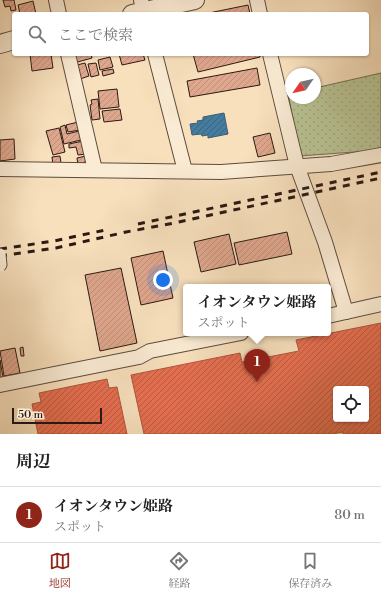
<!DOCTYPE html>
<html lang="ja">
<head>
<meta charset="utf-8">
<style>
	:root { --surface:#fff; --page:#f2f2f2; --text:#222; --muted:#767676; --line:#e0e0e0; --accent:#8f2418 }
	body { margin:0; font-family:"Libre Bodoni","Noto Serif JP",serif; background:var(--page); color:var(--text) }
	.controls { position:absolute; right:12px; bottom:12px; display:grid; overflow:hidden; border-radius:4px; box-shadow:0 1px 3px #0004 }
	.controls button { width:36px; height:36px; display:grid; place-items:center; padding:0; border:0; border-bottom:1px solid var(--line); background:var(--surface); color:var(--text); font:20px sans-serif }
	.compass { position:absolute; left:285px; top:68px; width:36px; height:36px; border-radius:50%; background:var(--surface); box-shadow:0 1px 3px #0004; rotate:236deg }
	.scale { position:absolute; left:12px; bottom:10px; width:90px; box-sizing:border-box; padding-left:4px; border:2px solid #2b1912; border-top:0; font-size:11px; line-height:14px; white-space:nowrap; color:#2b1912; -webkit-text-stroke:3px #faebd4; paint-order:stroke }
	.you { position:absolute; left:163px; top:280px; width:14px; height:14px; margin:-10px; border:3px solid #fff; border-radius:50%; background:#1a73e8; box-shadow:0 0 0 6px #1a73e833 }
	.badge { display:grid; place-items:center; width:26px; height:26px; border-radius:50%; background:var(--accent); color:#fff; font-size:13px; font-weight:700 }
	.pin { position:absolute; translate:-50% -33px; filter:drop-shadow(0 1px 2px #0008) }
	.pin::after { content:''; position:absolute; top:21px; width:14px; height:12px; background:inherit; clip-path:polygon(0 0,100% 0,50% 100%) }
	.popup { position:absolute; left:183px; top:284px; width:148px; height:52px; box-sizing:border-box; display:grid; place-content:center; border-radius:4px; background:var(--surface); filter:drop-shadow(0 1px 3px #0005); font-size:13px; white-space:nowrap; color:var(--muted) }
	.popup b { font-size:15px; color:var(--text) }
	.popup::after { content:''; position:absolute; left:50%; top:100%; margin-left:-8px; border:8px solid transparent; border-top-color:var(--surface) }
	.list { margin:0; padding:0; list-style:none }
	h2 { display:flex; justify-content:space-between; align-items:center; height:52px; margin:0; padding:0 16px; font-size:17px }
	h2 small { font-size:13px; font-weight:400; color:var(--muted) }
	.list li { display:grid; grid-template-columns:26px 1fr auto; gap:12px; align-items:center; box-sizing:border-box; height:56px; padding:0 16px; border-top:1px solid var(--line) }
	.list b { display:block; font-size:15px; white-space:nowrap }
	.list p { margin:0; font-size:13px; white-space:nowrap; color:var(--muted) }
	.list em { font-size:13px; font-style:normal; color:var(--muted) }
	.icon { flex:none; width:22px; height:22px; fill:none; stroke:currentColor; stroke-width:2; stroke-linecap:round; stroke-linejoin:round }
	.map { position:relative; flex:none; width:381px; height:434px; overflow:hidden }
	.search { position:absolute; background:var(--surface); box-shadow:0 1px 3px #0004; left:12px; right:12px; top:12px; height:44px; display:flex; align-items:center; gap:10px; box-sizing:border-box; padding:0 14px; border-radius:4px; color:var(--muted); font-size:15px }
	.sheet { height:108px; background:var(--surface) }
	nav { display:flex; justify-content:space-around; align-items:center; box-sizing:border-box; height:56px; border-top:1px solid var(--line); background:var(--surface); font-size:11px; color:var(--muted) }
	nav a { display:grid; justify-items:center; gap:2px }
	nav .on { color:var(--accent) }
	.map>svg:first-child { display:block }
</style>
</head>
<body>
<div class="map">
<svg width="381" height="434" viewBox="0 0 381 434">
	<defs>
		<pattern id="park-dots" width="8" height="8" patternUnits="userSpaceOnUse"><rect width="8" height="8" fill="#b9c394"/><path d="M2 2h.1M6 6h.1" fill="none" stroke="#9fa77f" stroke-width="1.8" stroke-linecap="round"/></pattern>
		<pattern id="shops-hatch" width="6" height="6" patternUnits="userSpaceOnUse"><rect width="6" height="6" fill="#e76f51"/><path d="M-1 1l2-2M0 6l6-6M5 7l2-2" fill="none" stroke="#bb5a42"/></pattern>
		<pattern id="public-hatch" width="6" height="6" patternUnits="userSpaceOnUse"><rect width="6" height="6" fill="#457b9d"/><path d="M-1 1l2-2M0 6l6-6M5 7l2-2" fill="none" stroke="#3a647f"/></pattern>
		<pattern id="building-hatch" width="6" height="6" patternUnits="userSpaceOnUse"><rect width="6" height="6" fill="#dfa78e"/><path d="M-1 1l2-2M0 6l6-6M5 7l2-2" fill="none" stroke="#c08f79"/></pattern>
	</defs>
	<rect width="100%" height="100%" fill="#f8e0bd"/>
	<filter id="stains"><feTurbulence type="fractalNoise" baseFrequency=".005" numOctaves="4"/><feColorMatrix values="0 0 0 0 .2 0 0 0 0 .09 0 0 0 0 .02 0 0 0 .5 -.17"/></filter>
	<radialGradient id="worn" r=".72"><stop offset=".6" stop-color="#630" stop-opacity="0"/><stop offset="1" stop-color="#630" stop-opacity=".3"/></radialGradient>
	<polygon fill="url(#park-dots)" stroke="#726e53" points="381,73 381,150 300,156 288,93 291,93 291,98 315,98 315,88"/>
	<g fill="url(#shops-hatch)" stroke="#af553e" fill-rule="evenodd">
		<path d="M381 323V434H343V432L332 434H144L131 375 240 353 242 362 299 351 296 340ZM336 389H366V419H336Z"/>
		<polygon points="107,379 109,388 117,387 127,434 38,434 32,404 41,402 39,393"/>
	</g>
	<polygon fill="url(#public-hatch)" stroke="#3d5e73" points="224,113 228,134 208,138 208,135 202,136 201,134 192,135 190,124 198,123 197,121 203,120 203,117"/>
	<g fill="url(#building-hatch)" stroke="#2b1912">
		<polygon points="3,0 14,0 16,10 11,11 10,6 5,7"/>
		<polygon points="33,1 36,14 20,14 18,5"/>
		<polygon points="248,5 250,14 204,14"/>
		<polygon points="30,54 51,54 53,68 32,71"/>
		<polygon points="72,54 91,54 92,58 74,63"/>
		<polygon points="119,54 143,54 145,60 122,65"/>
		<polygon points="193,54 260,54 260,57 198,72"/>
		<polygon points="110,57 113,67 100,70 98,60"/>
		<polygon points="85,63 89,76 80,79 77,65"/>
		<polygon points="96,63 99,75 91,77 88,64"/>
		<polygon points="257,68 260,85 190,97 187,81"/>
		<polygon points="113,69 114,73 103,76 102,71"/>
		<polygon points="117,89 119,107 100,109 98,91"/>
		<polygon points="98,99 100,119 92,120 90,105 92,104 91,100"/>
		<polygon points="120,109 122,120 104,122 102,111"/>
		<polygon points="78,122 80,130 68,132 66,125"/>
		<polygon points="65,125 67,134 79,131 81,140 64,144 60,127"/>
		<polygon points="59,128 65,152 53,155 46,131"/>
		<polygon points="270,133 275,153 258,157 253,137"/>
		<polygon points="14,139 15,159 0,161 0,140"/>
		<polygon points="83,141 86,154 78,155 76,147 69,148 69,144"/>
		<polygon points="60,156 61,163 53,165 52,157"/>
		<polygon points="86,156 87,160 81,165 78,165 77,158"/>
		<polygon points="287,232 292,254 239,265 234,243"/>
		<polygon points="229,234 236,264 201,272 194,242"/>
		<polygon points="163,251 173,298 141,305 131,258"/>
		<polygon points="121,268 137,343 100,351 85,275"/>
		<polygon points="23,347 24,356 21,356 20,348"/>
		<polygon points="15,348 20,373 4,376 0,351"/>
		<polygon points="0,360 3,377 0,378"/>
	</g>
	<g fill="none" stroke-linecap="round" stroke-linejoin="round">
		<g stroke="#5e4b3d" stroke-width="16">
			<g id="minor">
				<polyline points="56,0 59,14"/>
				<polyline points="141,0 144,14"/>
				<polyline points="257,0 260,14"/>
				<polyline points="68,54 95,170"/>
				<polyline points="155,54 185,171"/>
				<polyline points="270,54 297,166 325,242 346,312"/>
				<polyline points="0,169 221,172 331,164 381,155"/>
				<polyline points="328,316 381,304"/>
				<polyline points="0,385 139,357 150,351 241,333"/>
			</g>
		</g>
		<g stroke="#5e4b3d" stroke-width="20">
			<g id="tertiary">
				<polyline points="132,14 195,0"/>
				<polyline points="0,44 14,40"/>
			</g>
		</g>
		<use href="#minor" stroke="#faebd4" stroke-width="14"/>
		<use href="#tertiary" stroke="#faebd4" stroke-width="18"/>
		<g stroke="#2b1912" stroke-width="3" stroke-dasharray="7 7" stroke-linecap="butt">
			<polyline points="138,224 381,172"/>
			<polyline points="0,249 54,241 110,229"/>
			<polyline points="0,256 56,248 126,232 174,223 381,178"/>
		</g>
		<g stroke="#5e4b3d" stroke-width="13" stroke-linecap="butt">
			<polyline id="pedestrian-bridge" points="0,254 1,265 0,266"/>
		</g>
		<use href="#pedestrian-bridge" stroke="#faebd4" stroke-width="11"/>
	</g>
	<rect width="100%" height="100%" filter="url(#stains)"/>
	<rect width="100%" height="100%" fill="url(#worn)"/>
</svg>
<div class="controls">
<button><svg class="icon" aria-label="locate" viewBox="0 0 24 24"><circle cx="12" cy="12" r="6"/><path d="M12 2v4M12 18v4M2 12h4M18 12h4"/></svg></button>
</div>
<svg class="compass" viewBox="-18 -18 36 36"><path d="M0-13l5 13h-10z" fill="#e53935"/><path d="M0 13l5-13h-10z" fill="#767676"/></svg>
<div class="scale">50 m</div>
<div class="you"></div>
<div class="pin badge" style="left:257px;top:382px">1</div>
<div class="popup"><b>イオンタウン姫路</b>スポット</div>
<div class="search"><svg class="icon" aria-label="search" viewBox="0 0 24 24"><circle cx="10" cy="10" r="6"/><path d="M15 15l6 6"/></svg>ここで検索</div>
</div>
<section class="sheet">
<h2>周辺<small></small></h2>
<ul class="list">
<li><span class="badge">1</span><div><b>イオンタウン姫路</b><p>スポット</p></div><em>80 m</em></li>
</ul>
</section>
<nav>
<a class="on"><svg class="icon" aria-label="map" viewBox="0 0 24 24"><path d="M3 6l6-2 6 2 6-2v14l-6 2-6-2-6 2zM9 4v14M15 6v14"/></svg>地図</a>
<a><svg class="icon" aria-label="directions" viewBox="0 0 24 24"><path d="M12 3l9 9-9 9-9-9zM9 14v-3h6M13 9l2 2-2 2"/></svg>経路</a>
<a><svg class="icon" aria-label="saved" viewBox="0 0 24 24"><path d="M7 4h10v16l-5-4-5 4z"/></svg>保存済み</a>
</nav>
</body>
</html>
